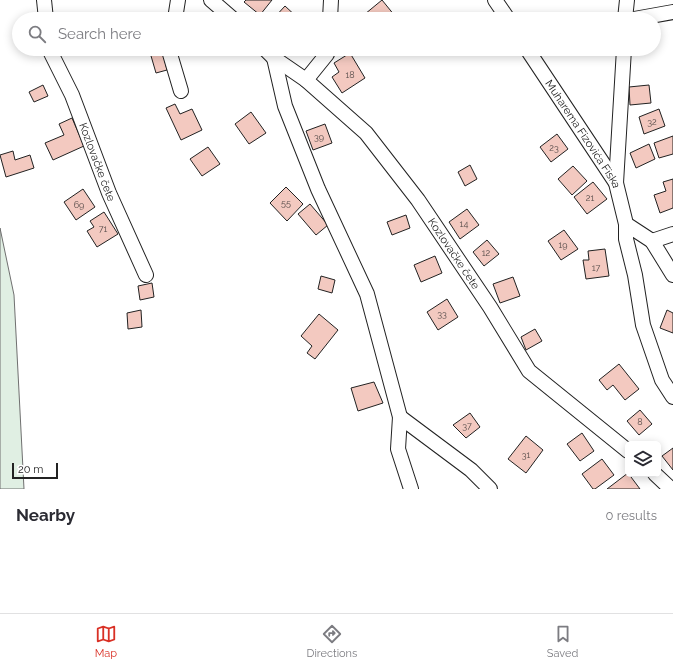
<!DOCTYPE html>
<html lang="en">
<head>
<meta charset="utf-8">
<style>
	:root { --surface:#fff; --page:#f7f7f7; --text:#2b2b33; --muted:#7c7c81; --line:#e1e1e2; --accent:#d93025 }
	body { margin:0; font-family:Raleway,sans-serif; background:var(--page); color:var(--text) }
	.controls { position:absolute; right:12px; bottom:12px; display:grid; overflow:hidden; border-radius:6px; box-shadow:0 2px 10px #0003 }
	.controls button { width:36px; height:36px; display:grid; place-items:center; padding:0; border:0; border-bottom:1px solid var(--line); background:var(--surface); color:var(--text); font:20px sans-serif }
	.scale { position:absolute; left:12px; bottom:10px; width:46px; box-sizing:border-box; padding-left:4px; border:2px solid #222; border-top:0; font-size:11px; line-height:14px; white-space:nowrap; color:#222; -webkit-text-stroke:3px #fff; paint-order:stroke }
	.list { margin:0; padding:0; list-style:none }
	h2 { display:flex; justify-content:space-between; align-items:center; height:52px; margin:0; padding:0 16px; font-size:17px }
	h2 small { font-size:13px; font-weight:400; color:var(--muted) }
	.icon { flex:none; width:22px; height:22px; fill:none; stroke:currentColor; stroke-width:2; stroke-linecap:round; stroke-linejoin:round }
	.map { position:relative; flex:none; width:673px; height:489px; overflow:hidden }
	.search { position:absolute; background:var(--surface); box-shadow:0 2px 10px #0003; left:12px; right:12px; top:12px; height:44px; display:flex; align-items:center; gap:10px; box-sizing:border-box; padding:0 14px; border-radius:22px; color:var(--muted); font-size:15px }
	.sheet { height:124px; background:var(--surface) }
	nav { display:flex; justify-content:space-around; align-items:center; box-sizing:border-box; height:56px; border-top:1px solid var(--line); background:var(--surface); font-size:11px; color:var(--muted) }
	nav a { display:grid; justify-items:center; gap:2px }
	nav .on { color:var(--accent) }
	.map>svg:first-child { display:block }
</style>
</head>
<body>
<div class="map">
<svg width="673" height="489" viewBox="0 0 673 489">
	<rect width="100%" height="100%" fill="#fff"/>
	<polygon fill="#e0efe3" stroke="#6f6f6f" points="0,228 14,295 24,489 0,489"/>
	<g fill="#f3c9c0" stroke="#222">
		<polygon points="246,0 272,0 260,15 244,2"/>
		<polygon points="382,0 395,16 392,19 368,19 365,14"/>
		<polygon points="285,6 299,19 273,19"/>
		<polygon points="149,49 162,49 167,70 156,73"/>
		<polygon points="350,53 365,78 342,93 332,77 339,72 334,63"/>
		<polygon points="43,85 48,96 34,102 29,92"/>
		<polygon points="649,85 651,103 630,105 629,87"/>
		<polygon points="175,104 180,114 192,109 202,130 181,140 166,108"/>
		<polygon points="659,109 665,126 644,134 639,117"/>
		<polygon points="251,112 266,133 249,144 235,124"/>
		<polygon points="72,118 84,146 53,160 45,143 64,135 59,124"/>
		<polygon points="325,124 332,143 313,150 306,131"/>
		<polygon points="557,134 568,149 551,162 540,147"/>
		<polygon points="673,136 673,154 659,158 654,143"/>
		<polygon points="649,144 655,159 636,168 630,153"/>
		<polygon points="208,147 220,164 202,176 190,159"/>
		<polygon points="13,151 15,160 30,155 34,168 6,177 0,155"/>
		<polygon points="470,165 477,179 465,186 458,172"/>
		<polygon points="573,166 587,181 572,195 558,179"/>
		<polygon points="673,179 673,208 660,213 654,195 666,191 663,182"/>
		<polygon points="593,182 607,199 587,214 574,197"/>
		<polygon points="286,187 303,204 287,221 270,203"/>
		<polygon points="83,189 95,207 76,220 64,202"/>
		<polygon points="310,204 328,225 316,235 298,214"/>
		<polygon points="467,209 479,225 460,239 449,222"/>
		<polygon points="104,212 118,234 97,247 87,231 94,227 90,221"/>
		<polygon points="406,215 410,228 392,235 387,222"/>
		<polygon points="564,230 578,249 561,260 548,241"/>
		<polygon points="487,240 499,254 484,266 473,252"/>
		<polygon points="605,249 609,276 586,279 583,260 589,260 588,251"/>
		<polygon points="435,256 442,273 421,282 414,265"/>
		<polygon points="321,276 335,280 332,293 318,289"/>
		<polygon points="513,277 520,296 500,303 493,284"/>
		<polygon points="152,283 154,297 140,300 138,286"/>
		<polygon points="447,299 458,317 438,330 427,312"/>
		<polygon points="141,310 142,327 128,329 127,313"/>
		<polygon points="667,310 673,313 673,333 660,328"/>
		<polygon points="319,314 338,330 315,359 307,353 312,346 301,336"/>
		<polygon points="535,329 542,341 526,350 521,337"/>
		<polygon points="619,364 639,389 625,400 613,385 607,390 599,380"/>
		<polygon points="374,382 383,403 358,411 351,388"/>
		<polygon points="640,410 652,424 639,435 627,421"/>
		<polygon points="470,413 480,427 466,438 453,425"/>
		<polygon points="582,433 594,451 580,461 567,444"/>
		<polygon points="526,436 543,450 526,473 508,459"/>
		<polygon points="673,448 673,470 662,456"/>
		<polygon points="602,459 614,475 595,489 593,489 582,474"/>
		<polygon points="628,473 640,489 607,489"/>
	</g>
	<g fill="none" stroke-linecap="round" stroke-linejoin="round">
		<g stroke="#222" stroke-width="16">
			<g id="minor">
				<polyline points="44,0 46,19"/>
				<polyline points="211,0 233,19"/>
				<polyline points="495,0 508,19"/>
				<polyline points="175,19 178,0"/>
				<polyline points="330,19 331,0"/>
				<polyline points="625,19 627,0"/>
				<polyline points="634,19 673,12"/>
				<path id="s1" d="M49 49 72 95 109 193 146 275"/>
				<polyline points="171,49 170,54 181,91"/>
				<path id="s2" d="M265 49 274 58 306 80 366 133 418 200 490 307 529 371 628 451"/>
				<path id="s3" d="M527 49 616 183 626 224 652 241 673 275"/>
				<polyline points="274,58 285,106 318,189 367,294 400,417"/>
				<polyline points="306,80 327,54 327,49"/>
				<polyline points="616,183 624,49"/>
				<polyline points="626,224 626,239 635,275 643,325 662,380 673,397"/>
				<polyline points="652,241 673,234"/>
				<polyline points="655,474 671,489"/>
				<polyline points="411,489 398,449 400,417 471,470 490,489"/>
			</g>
		</g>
		<use href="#minor" stroke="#fff" stroke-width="14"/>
	</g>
	<g text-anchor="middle" stroke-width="3" stroke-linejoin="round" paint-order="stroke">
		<g font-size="9" fill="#564c4a">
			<text x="350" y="78">18</text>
			<text x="652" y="125">32</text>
			<text x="319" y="140">39</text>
			<text x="554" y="151">23</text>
			<text x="590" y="201">21</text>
			<text x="286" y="206">55</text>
			<text x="79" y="208">69</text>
			<text x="464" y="227">14</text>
			<text x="103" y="232">71</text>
			<text x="563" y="248">19</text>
			<text x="486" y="256">12</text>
			<text x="596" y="271">17</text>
			<text x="442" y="317">33</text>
			<text x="640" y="425">8</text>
			<text x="467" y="429">37</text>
			<text x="526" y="458">31</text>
		</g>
		<g font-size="11" fill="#222" stroke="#fff">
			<text dy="4" stroke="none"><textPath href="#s3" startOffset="102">Muharema Fizovića Fiska</textPath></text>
			<text dy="4" stroke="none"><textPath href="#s1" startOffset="123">Kozlovačke čete</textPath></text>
			<text dy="4" stroke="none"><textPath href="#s2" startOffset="281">Kozlovačke čete</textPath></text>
		</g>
	</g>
</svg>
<div class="controls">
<button><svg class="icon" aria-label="layers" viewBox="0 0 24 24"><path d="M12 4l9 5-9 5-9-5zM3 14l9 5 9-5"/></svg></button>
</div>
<div class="scale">20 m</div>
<div class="search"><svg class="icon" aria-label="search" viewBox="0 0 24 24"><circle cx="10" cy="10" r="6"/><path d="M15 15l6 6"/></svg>Search here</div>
</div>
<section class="sheet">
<h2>Nearby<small>0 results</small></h2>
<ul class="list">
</ul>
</section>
<nav>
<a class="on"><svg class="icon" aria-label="map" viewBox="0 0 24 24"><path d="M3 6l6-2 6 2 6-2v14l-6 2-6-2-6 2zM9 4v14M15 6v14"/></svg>Map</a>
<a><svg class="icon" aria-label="directions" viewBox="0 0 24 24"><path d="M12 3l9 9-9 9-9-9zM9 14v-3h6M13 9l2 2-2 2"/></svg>Directions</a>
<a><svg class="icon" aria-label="saved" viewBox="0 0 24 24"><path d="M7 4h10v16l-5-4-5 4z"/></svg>Saved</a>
</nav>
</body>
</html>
